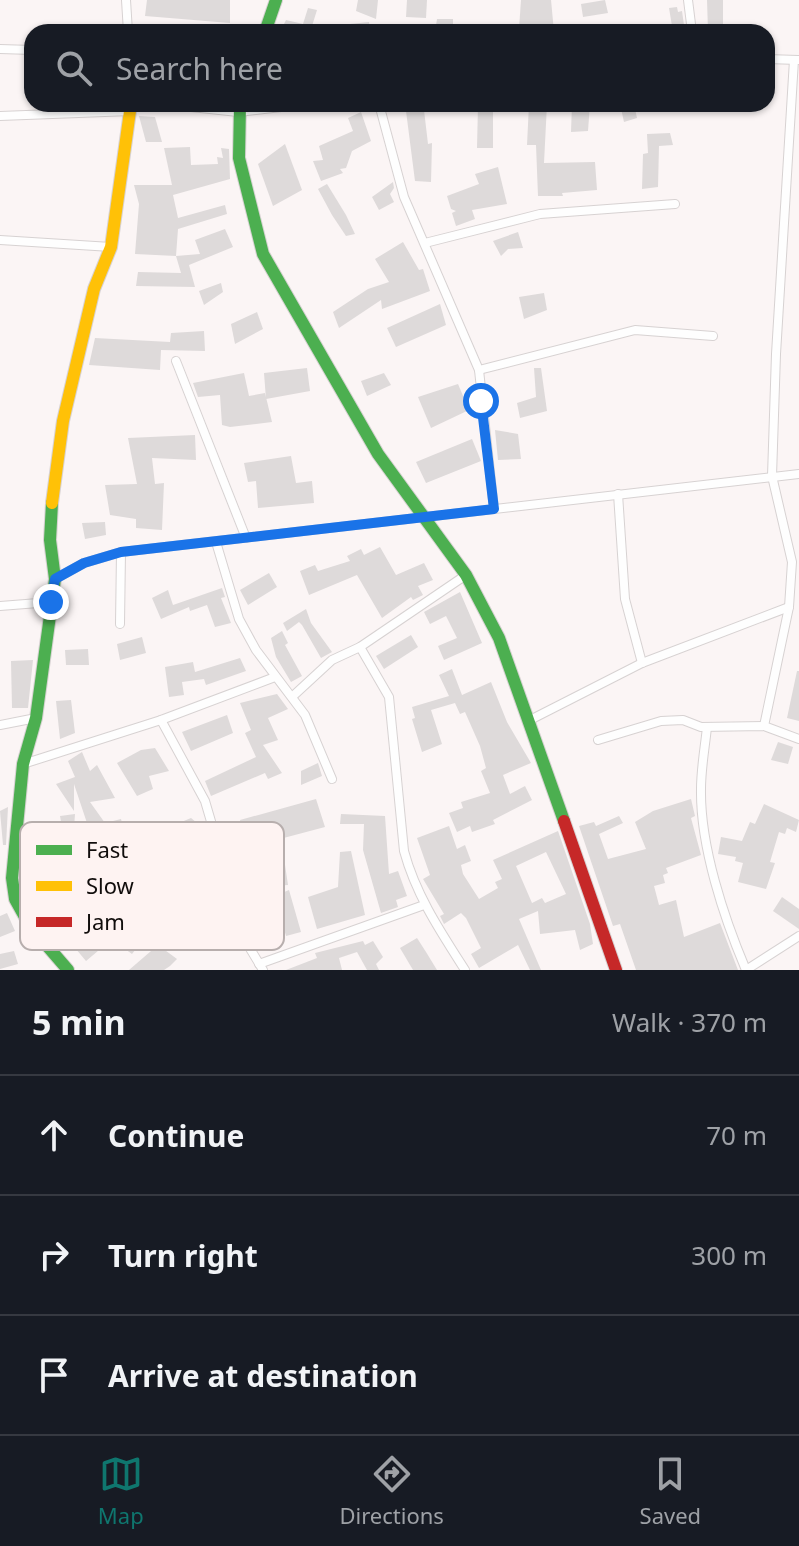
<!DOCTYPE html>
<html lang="en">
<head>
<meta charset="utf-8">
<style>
	:root { --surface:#171b24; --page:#242831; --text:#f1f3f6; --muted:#9ea1a6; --line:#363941; --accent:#0f766e }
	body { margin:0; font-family:"Noto Sans",sans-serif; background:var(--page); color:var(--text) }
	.stop { position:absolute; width:24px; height:24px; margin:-18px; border:6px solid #1a73e8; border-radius:50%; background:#fff }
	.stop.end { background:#1a73e8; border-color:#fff; box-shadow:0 2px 8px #0008 }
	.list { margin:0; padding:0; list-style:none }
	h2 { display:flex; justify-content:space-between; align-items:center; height:104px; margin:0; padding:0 32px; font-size:34px }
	h2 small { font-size:26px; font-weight:400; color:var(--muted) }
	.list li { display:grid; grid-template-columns:52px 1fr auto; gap:24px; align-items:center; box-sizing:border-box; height:120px; padding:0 32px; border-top:2px solid var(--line) }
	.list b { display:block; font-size:30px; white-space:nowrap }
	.list em { font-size:26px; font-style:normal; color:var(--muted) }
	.icon { flex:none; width:44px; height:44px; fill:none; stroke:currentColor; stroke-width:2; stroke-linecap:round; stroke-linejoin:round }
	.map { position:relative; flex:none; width:799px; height:970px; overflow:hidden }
	.search { position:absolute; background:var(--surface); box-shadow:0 2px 6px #0004; left:24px; right:24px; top:24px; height:88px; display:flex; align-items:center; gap:20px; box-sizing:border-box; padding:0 28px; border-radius:24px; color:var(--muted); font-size:30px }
	.sheet { height:464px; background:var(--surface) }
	nav { display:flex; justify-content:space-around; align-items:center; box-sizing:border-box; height:112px; border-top:2px solid var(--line); background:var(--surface); font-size:22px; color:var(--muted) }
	nav a { display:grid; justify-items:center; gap:4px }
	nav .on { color:var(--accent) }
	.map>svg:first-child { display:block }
</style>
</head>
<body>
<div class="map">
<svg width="799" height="970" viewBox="0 0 799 970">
	<rect width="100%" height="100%" fill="#fbf5f5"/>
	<g fill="#dedada" fill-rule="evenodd">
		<polygon points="147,0 230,0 230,23 145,16"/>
		<polygon points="358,0 378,0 376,19 356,11"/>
		<polygon points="407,0 427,0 426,18 406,17"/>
		<polygon points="521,0 551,0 554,32 519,29"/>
		<polygon points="605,0 608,13 583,17 581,4"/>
		<polygon points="707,0 723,0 723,32 708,32"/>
		<polygon points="677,7 678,12 682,11 685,32 673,32 669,8"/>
		<polygon points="308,8 317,10 312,26 323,29 322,32 280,32 286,20 303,24"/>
		<polygon points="437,19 453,19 453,32 435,32"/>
		<polygon points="369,22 370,32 332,32 331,26"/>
		<polygon points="529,104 547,104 544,163 595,162 597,190 562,193 563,196 538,196 536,145 527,145"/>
		<polygon points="572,104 590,104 588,131 571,132"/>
		<polygon points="620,104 634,104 637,118 624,122"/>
		<polygon points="478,105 493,106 493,148 477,148"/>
		<polygon points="424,110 428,144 432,143 431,182 415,181 406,111"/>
		<polygon points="361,112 371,141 352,151 346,168 340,169 343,173 321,181 313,161 323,160 319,146 353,131 348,118"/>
		<polygon points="139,116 155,117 162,142 146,142"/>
		<polygon points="670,133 673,145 659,146 658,187 642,189 643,154 648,153 647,134"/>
		<polygon points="285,144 302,190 273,206 258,164"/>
		<polygon points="190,147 191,165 218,164 217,157 223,158 221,148 229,149 230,179 173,195 178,218 225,205 227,214 178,229 176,256 135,254 139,204 134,185 172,185 164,148"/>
		<polygon points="498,167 507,204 472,210 475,219 456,226 452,213 456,211 451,209 447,196 479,184 475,174"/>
		<polygon points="393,182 394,188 390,194 394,202 379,210 372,197"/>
		<polygon points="327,184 346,215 355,234 346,236 332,215 318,189"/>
		<polygon points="225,229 233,247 189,265 195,287 136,286 138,272 181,273 176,256 200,254 195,240"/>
		<polygon points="518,232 523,248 508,249 501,256 493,241"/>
		<polygon points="403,242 419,270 423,269 430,291 382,309 381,300 339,328 333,312 368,289 389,282 375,259"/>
		<polygon points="221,283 223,292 204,305 199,291"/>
		<polygon points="544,293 547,310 524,319 519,297"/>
		<polygon points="440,304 446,325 396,347 387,328"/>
		<polygon points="257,312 263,329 235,344 231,324"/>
		<polygon points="204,331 205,351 161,350 160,370 89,365 95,338 170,342 171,333"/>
		<polygon points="307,368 310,391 266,399 264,373"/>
		<polygon points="534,368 541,368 547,411 520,418 517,403 536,397"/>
		<polygon points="244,373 249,396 265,393 272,422 230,427 222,425 220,395 198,397 193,383"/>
		<polygon points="384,373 391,385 367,396 361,381"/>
		<polygon points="458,384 469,410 431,428 418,397"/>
		<polygon points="495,430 518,434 521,459 498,460"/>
		<polygon points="195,435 196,460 152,458 155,484 164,483 162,530 136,528 136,519 110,515 105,485 137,484 128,438"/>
		<polygon points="472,439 481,461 426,483 416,462"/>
		<polygon points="291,456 296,483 312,481 314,503 258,508 256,481 248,482 244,463"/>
		<polygon points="105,522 106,535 85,539 82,523"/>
		<polygon points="380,547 396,575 424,563 433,580 418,586 423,595 413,600 411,597 382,618 357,575 309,595 300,571 315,565 318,571 350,561 347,556 361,549 364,555"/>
		<polygon points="269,573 277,587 248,605 240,590"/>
		<polygon points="222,588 225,597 221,598 231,623 215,627 207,605 190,611 189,607 161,619 152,598 168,590 173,605"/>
		<polygon points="460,592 482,643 444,660 438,646 457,638 446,616 430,624 424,612"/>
		<polygon points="306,609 311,623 332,652 321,658 302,625 299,622 287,631 283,623"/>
		<polygon points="282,631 288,643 285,645 302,676 291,682 276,657 271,638"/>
		<polygon points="411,635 418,647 384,669 376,656"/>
		<polygon points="142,637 146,653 120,660 117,644"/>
		<polygon points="88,649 89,665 66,665 65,650"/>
		<polygon points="240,658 246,671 206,685 204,679 182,682 184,695 169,697 165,667 193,662 195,672"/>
		<polygon points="33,660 28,708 12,708 11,661"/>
		<polygon points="452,669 462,695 491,682 507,722 531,763 503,775 510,794 525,786 532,800 493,820 495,824 472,832 470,826 457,832 449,813 463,808 461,802 490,793 481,771 486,768 480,746 465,712 460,714 455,703 431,710 442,744 422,752 412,719 415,718 412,707 449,696 439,675"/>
		<polygon points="797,671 799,671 799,721 787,718"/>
		<polygon points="277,694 288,709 268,718 278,740 263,745 282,773 268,779 265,773 211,796 205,781 256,757 245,733 251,730 240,703"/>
		<polygon points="71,700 75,733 60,739 56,701"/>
		<polygon points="227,715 233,733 191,751 182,732"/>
		<polygon points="778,742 793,747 788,764 771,760"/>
		<polygon points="155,748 169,771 149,776 153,789 137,796 117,763 141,750"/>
		<polygon points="82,752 90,771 97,765 115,798 90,802 105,823 121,819 127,843 114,846 113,842 95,847 74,784 74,811 56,784 75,777 68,761"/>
		<polygon points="318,763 322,776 301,785 301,771"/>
		<polygon points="316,799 325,827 276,840 280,859 284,858 288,885 241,888 237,874 233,875 225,841 243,835 240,820"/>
		<polygon points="691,799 695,816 691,818 701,855 666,868 668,873 663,875 665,883 654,886 659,905 676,900 684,937 720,923 738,970 636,970 620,924 613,926 579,826 594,822 596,826 619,816 623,823 599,834 608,859 646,849 635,822 653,811"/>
		<polygon points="764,804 799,820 796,832 787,828 785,834 779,832 770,862 775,863 766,889 738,882 743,863 735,861 736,857 718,854 721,837 742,841 750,822 755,824"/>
		<polygon points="8,807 6,845 3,845 0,811"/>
		<polygon points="75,814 72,855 75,855 76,892 45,902 50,915 37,920 27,896 32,895 30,867 35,825 62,827 60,816"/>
		<polygon points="341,814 385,816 389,874 398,871 407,896 396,900 398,907 381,913 363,850 364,824 340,824"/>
		<polygon points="191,818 203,828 197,831 204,848 209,846 213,855 218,879 212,862 190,871 185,855 171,861 165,849 174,844 167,828"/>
		<path d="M449 826 457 849 465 845 471 861 461 865 463 874 479 899 498 888 495 882 502 879 493 860 558 831 590 924 593 944 580 950 575 930 540 934 538 911 519 919 541 970H530L518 945 479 968 471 954 481 948 466 918 461 913 444 924 440 916 444 914 423 879 430 875 417 838ZM546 852 566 894 545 903 542 898 532 903 516 866Z"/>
		<polygon points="351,851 365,915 317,929 308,897 338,887 340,852"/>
		<polygon points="289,890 301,932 286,936 278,908 250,920 245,909"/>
		<polygon points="782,897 799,909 799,929 773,911"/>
		<polygon points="7,913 15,931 0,937 0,916"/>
		<polygon points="86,914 98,934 102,930 111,940 86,961 60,930"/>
		<polygon points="131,927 146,936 132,954 118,944"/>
		<polygon points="417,938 426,952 437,970 413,970 400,948"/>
		<polygon points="363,941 365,945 373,941 383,957 376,964 379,970 367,970 357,952 339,958 342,970 286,970 317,958 315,953"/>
		<polygon points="158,945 177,959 170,966 164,970 129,970"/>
		<polygon points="14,951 18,964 0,969 0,954"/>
	</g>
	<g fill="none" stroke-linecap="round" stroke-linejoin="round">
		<g stroke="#d7d2d2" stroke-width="10">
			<g id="street">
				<polyline points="126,0 128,32"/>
				<polyline points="688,0 692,32"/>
				<polyline points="0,49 32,50"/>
				<polyline points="767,59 798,60"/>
				<polyline points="163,104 238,112 307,104"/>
				<polyline points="379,104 404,197 479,370 494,509"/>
				<polyline points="0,116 131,111"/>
				<polyline points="0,240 111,247"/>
				<polyline points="425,243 540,214 675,204"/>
				<polyline points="176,361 246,538"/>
				<polyline points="479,370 635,330 713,336"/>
				<polyline points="618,494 625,599 642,663"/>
				<polyline points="216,542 239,619 256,650 305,715 332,779"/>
				<polyline points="55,579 84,563 121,552 799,474"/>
				<polyline points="0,606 51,602"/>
				<polyline points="120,624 121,552"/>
				<path d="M360 647 389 697 404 851C416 895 440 931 465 970"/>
				<polyline points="293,696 332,660 360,647 466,575"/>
				<polyline points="161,720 205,801 220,852 234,922 263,970"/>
				<polyline points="528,721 642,663 789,607"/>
				<polyline points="0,725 36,718"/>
				<polyline points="764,726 789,607 792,562 772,476 776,354 794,60"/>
				<path d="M707 727C705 747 701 768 701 789 700 846 724 918 746 970"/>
				<polyline points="598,740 661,721 683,720 701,727 764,726 799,739"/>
				<polyline points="23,764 161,720 275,677"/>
				<polyline points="259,964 424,905"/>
				<polyline points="746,970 799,936"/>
			</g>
		</g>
		<g stroke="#d7d2d2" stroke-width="14">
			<g id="fast">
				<polyline points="265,32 276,0"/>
				<polyline points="240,104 239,158 263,254 378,454 466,575 499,638 564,821"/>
				<polyline points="52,503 50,540 55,579 36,718 23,764 12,878 15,899 30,926 68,970"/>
			</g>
		</g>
		<g stroke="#d7d2d2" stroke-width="14">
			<polyline id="slow" points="52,503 63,421 94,289 111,247 131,104"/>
		</g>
		<g stroke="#d7d2d2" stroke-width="14">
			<polyline id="jam" points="564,821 616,970"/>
		</g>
		<use href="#street" stroke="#fefefe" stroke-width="8"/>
		<use href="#fast" stroke="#4caf50" stroke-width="12"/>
		<use href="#slow" stroke="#ffc107" stroke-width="12"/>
		<use href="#jam" stroke="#c62828" stroke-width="12"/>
	</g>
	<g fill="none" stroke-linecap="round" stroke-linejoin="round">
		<polyline stroke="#1a73e8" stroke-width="10" points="51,602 55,579 84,563 121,552 494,509 481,401"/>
	</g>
	<rect x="20" y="822" width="264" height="128" rx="12" fill="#fef3f2" stroke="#b7aead" stroke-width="2"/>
	<rect x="36" y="845" width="36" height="10" fill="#4caf50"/>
	<rect x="36" y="881" width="36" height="10" fill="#ffc107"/>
	<rect x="36" y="917" width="36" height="10" fill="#c62828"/>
	<g font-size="22" fill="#110d0c">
		<text x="86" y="858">Fast</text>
		<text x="86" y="894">Slow</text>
		<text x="86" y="930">Jam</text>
	</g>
</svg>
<div class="stop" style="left:481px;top:401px"></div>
<div class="stop end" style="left:51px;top:602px"></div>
<div class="search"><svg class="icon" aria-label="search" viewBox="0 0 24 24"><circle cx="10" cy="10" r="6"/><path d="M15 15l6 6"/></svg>Search here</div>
</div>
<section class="sheet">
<h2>5 min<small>Walk · 370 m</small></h2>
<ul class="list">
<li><svg class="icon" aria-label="ahead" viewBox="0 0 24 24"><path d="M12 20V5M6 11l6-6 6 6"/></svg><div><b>Continue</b></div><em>70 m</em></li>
<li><svg class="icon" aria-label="right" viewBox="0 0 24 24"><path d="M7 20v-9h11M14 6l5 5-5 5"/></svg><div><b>Turn right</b></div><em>300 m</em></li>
<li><svg class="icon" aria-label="arrive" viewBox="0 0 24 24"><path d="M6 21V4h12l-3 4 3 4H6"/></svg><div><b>Arrive at destination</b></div></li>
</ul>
</section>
<nav>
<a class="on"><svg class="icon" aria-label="map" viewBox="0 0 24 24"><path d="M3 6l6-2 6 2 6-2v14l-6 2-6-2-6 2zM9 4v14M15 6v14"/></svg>Map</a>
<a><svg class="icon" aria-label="directions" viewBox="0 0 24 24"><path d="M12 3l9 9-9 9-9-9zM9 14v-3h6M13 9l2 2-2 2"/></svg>Directions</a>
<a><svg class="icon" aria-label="saved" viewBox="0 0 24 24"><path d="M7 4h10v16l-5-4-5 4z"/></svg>Saved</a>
</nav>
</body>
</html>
